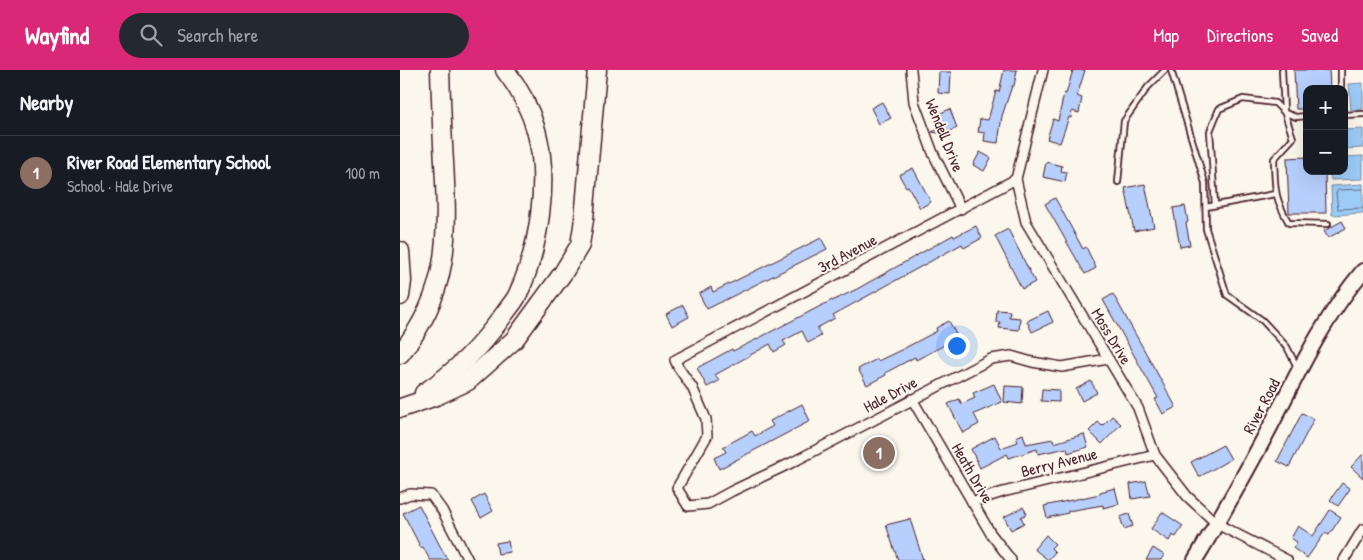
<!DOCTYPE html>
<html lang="en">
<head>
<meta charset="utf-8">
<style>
	:root { --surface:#171b24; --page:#242831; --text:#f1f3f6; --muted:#9ea1a6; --line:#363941; --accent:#db2777 }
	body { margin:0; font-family:"Patrick Hand",sans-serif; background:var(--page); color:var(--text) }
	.controls { position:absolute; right:15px; top:15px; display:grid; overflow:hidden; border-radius:10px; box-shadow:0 5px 20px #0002 }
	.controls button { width:45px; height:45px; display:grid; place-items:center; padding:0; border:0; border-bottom:1px solid var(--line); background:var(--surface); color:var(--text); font:25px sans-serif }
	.you { position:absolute; left:556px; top:275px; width:18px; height:18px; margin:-12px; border:4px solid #fff; border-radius:50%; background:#1a73e8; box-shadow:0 0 0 8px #1a73e833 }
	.badge { display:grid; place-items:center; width:32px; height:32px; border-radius:50%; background:var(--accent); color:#fff; font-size:16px; font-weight:700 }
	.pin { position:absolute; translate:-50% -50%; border:2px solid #fff; box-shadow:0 1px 5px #0006 }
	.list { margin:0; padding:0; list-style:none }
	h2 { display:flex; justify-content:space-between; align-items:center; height:65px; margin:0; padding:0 20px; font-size:21px }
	h2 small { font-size:16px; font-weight:400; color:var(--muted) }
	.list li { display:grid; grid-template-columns:32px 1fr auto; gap:15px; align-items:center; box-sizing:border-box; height:75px; padding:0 20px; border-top:1px solid var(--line) }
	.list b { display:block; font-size:19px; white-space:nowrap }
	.list p { margin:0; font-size:16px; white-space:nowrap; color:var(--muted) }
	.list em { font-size:16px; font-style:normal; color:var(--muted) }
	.icon { flex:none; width:28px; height:28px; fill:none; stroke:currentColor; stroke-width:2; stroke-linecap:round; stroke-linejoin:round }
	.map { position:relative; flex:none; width:963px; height:490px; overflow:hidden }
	header { display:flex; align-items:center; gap:30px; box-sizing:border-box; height:70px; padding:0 25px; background:var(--accent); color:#fff }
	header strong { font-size:24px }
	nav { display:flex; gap:28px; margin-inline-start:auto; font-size:18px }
	.search { width:350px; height:45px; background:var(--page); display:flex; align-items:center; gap:12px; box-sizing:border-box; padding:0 18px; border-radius:28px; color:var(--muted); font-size:19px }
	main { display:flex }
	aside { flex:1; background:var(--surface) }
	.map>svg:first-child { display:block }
</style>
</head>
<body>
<header>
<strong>Wayfind</strong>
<div class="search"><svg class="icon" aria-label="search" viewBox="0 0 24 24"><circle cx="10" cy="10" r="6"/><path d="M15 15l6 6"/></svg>Search here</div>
<nav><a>Map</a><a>Directions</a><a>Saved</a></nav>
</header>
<main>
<aside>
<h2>Nearby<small></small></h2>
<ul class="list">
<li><span class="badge" style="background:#8d6e63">1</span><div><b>River Road Elementary School</b><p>School · Hale Drive</p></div><em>100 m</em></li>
</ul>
</aside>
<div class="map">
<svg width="963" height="490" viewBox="0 0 963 490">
	<rect width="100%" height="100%" fill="#fbf7ec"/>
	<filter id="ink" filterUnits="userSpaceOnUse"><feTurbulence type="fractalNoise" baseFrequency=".02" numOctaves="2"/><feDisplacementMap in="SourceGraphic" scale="10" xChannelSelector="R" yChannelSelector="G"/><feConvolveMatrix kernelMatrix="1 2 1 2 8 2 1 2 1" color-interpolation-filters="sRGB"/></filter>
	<g filter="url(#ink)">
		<g fill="#9bccf7" stroke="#7b87a5">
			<polygon points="963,13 963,39 951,40 949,14"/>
			<polygon points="963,59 963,78 944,79 944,60"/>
			<polygon points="963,86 963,109 931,110 930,101 944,101 944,87"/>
			<polygon points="963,114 963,143 932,145 931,116"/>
		</g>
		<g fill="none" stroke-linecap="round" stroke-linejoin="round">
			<polyline stroke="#6a647d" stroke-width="1" points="963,119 938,120 936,123 938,139 963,138"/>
		</g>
		<g fill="#b7cffd" stroke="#4a1f2b">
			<polygon points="604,0 617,0 614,16 612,16 602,46 598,73 584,71 585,63 578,62 580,49 588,50 596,21 599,22"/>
			<polygon points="673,0 685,0 677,26 682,28 679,43 672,41 671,48 669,47 660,73 647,69 653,49 658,51 664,23 666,24"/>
			<polygon points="894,0 929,0 930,19 907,19 907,39 896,39"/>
			<polygon points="539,2 551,2 550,24 538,23"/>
			<polygon points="482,32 491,48 479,54 471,38"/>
			<polygon points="550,39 557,58 544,64 532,62 543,57 538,44"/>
			<polygon points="580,82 591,88 584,101 573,95"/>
			<polygon points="907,87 907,101 925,101 926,143 889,143 887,88"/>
			<polygon points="646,92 662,96 661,101 667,102 665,112 643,107"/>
			<polygon points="513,98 531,132 520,138 508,116 506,117 499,105"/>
			<polygon points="745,114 754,157 734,161 725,118"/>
			<polygon points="655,128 683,179 686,177 696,198 685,204 645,134"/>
			<polygon points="785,136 788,152 786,153 790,175 780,177 773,138"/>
			<polygon points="942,151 946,158 928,168 924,161"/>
			<polygon points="576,156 582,168 564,178 562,174 433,245 435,248 417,258 421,266 408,273 402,261 383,271 386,275 374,282 370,274 315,305 319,311 307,317 297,298 332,279 333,281 359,268 432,230 432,231 457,219 553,165 554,167"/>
			<polygon points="608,159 635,212 622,219 595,166"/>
			<polygon points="421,168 427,179 307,239 299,224 311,217 313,222"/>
			<polygon points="713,224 776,337 763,344 755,329 758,328 703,230"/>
			<polygon points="283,235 289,247 272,256 266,244"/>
			<polygon points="597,240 610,241 609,247 620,248 619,260 599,258 600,252 596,252"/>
			<polygon points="648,241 653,252 632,262 627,251"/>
			<polygon points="549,251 558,268 516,290 515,287 485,303 486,305 467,315 458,299 477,289 478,291 503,279 537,261 536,258"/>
			<polygon points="691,311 697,323 682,331 676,319"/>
			<polygon points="594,314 602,332 574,344 579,354 563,363 548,334 559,329 562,334 575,328 573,323"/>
			<polygon points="605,316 623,317 622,334 604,332"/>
			<polygon points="642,319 659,320 659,332 641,331"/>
			<polygon points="402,334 410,351 319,399 314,388 326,382 323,377 352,361 355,366 373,356 370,351"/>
			<polygon points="902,343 914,349 889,397 877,391"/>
			<polygon points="712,346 721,354 702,374 689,361 698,352 702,356"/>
			<polygon points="623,364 626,374 653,369 654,373 684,364 688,377 668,383 667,378 638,384 637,379 609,388 607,384 580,398 571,379 595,366 601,378 618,372 616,367"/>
			<polygon points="823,375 831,389 799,407 791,392"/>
			<polygon points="963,384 963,408 951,397"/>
			<polygon points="746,411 750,426 732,429 730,414"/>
			<polygon points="942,413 950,419 938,436 930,430"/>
			<polygon points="715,418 719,434 703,438 703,435 668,441 668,443 647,448 644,436 700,424 700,422"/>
			<polygon points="84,424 93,441 81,448 72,431"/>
			<polygon points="19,435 39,474 48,490 30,490 23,477 21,478 3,443"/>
			<polygon points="623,437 627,444 621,447 624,453 611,460 604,447"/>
			<polygon points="930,440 941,447 929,465 925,463 907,488 893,478 897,472 891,468 898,456 913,466"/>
			<polygon points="762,442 783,456 776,467 772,465 769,471 751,459"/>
			<polygon points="729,444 733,456 724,459 720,447"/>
			<polygon points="510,449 523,490 498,490 486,455"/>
			<polygon points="646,465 655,474 651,478 655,482 648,490 634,479"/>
			<polygon points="108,471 110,482 98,484 96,473"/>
			<polygon points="753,478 764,485 761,490 746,490"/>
		</g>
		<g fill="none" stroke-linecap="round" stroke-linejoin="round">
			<g stroke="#4a1f2b" stroke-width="8">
				<g id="lane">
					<polyline points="771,0 805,113 806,159 827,225 862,250 887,277 897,297"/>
					<path d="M882 0 884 41 893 68 874 89C875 119 874 127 889 153L928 154"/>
					<polyline points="941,0 941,19"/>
					<polyline points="944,45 963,44"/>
					<polyline points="718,112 724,51 748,17 765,0"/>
					<polyline points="815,135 810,61 819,39 843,29 875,33 885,43 896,47 907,46"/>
					<polyline points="806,137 875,124"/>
				</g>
			</g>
			<g stroke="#4a1f2b" stroke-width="12">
				<g id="street">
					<polyline points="511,0 514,32 533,83 561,139"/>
					<polyline points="643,0 616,109 626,152 738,338 755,385 787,426 817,454 887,490"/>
					<polyline points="616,109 275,290 278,297 292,317 306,349 307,366 277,418 288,436 308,434 332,421 391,393 591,289 611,286 632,292 662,297 708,289"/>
					<polyline points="512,329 591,464 611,490"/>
					<polyline points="0,428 10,424 31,425 42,440 68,490"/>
					<polyline points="572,432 603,422 755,385"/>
					<polyline points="944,490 963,459"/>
				</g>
			</g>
			<g stroke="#4a1f2b" stroke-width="18">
				<path id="secondary" d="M795 490C821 447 845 404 868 361 897 305 922 250 963 201"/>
			</g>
			<g stroke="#4a1f2b" stroke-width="21">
				<g id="highway">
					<polyline points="0,181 2,211 0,226"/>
					<path d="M0 284C50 223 48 166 44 92 42 61 41 31 40 0"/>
					<path d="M24 323C56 302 83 274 105 243 109 237 115 231 118 224 139 179 150 109 136 60 130 39 119 18 105 0"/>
					<polyline points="1,338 36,326 68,311 114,270 163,203 180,175 184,149 197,0"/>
				</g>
			</g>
			<use href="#lane" stroke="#fbf7ec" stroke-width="4.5"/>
			<use href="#street" stroke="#fbf7ec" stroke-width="9"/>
			<use href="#secondary" stroke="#fbf7ec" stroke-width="14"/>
			<use href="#highway" stroke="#fbf7ec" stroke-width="18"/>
		</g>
	</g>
	<g text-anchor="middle" stroke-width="4" stroke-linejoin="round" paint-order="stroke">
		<g font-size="16" fill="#4a1f2b" stroke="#fbf7ec">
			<text transform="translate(545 65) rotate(68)" y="6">Wendell Drive</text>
			<text transform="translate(447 183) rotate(-28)" y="6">3rd Avenue</text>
			<text transform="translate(712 266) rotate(59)" y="6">Moss Drive</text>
			<text transform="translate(490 324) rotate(-28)" y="6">Hale Drive</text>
			<text transform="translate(861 336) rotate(-62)" y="6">River Road</text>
			<text transform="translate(659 392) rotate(-14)" y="6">Berry Avenue</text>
			<text transform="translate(573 403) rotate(60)" y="6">Heath Drive</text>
		</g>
	</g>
</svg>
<div class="controls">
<button>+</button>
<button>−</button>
</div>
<div class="you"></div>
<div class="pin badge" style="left:479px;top:383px;background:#8d6e63">1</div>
</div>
</main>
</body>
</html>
